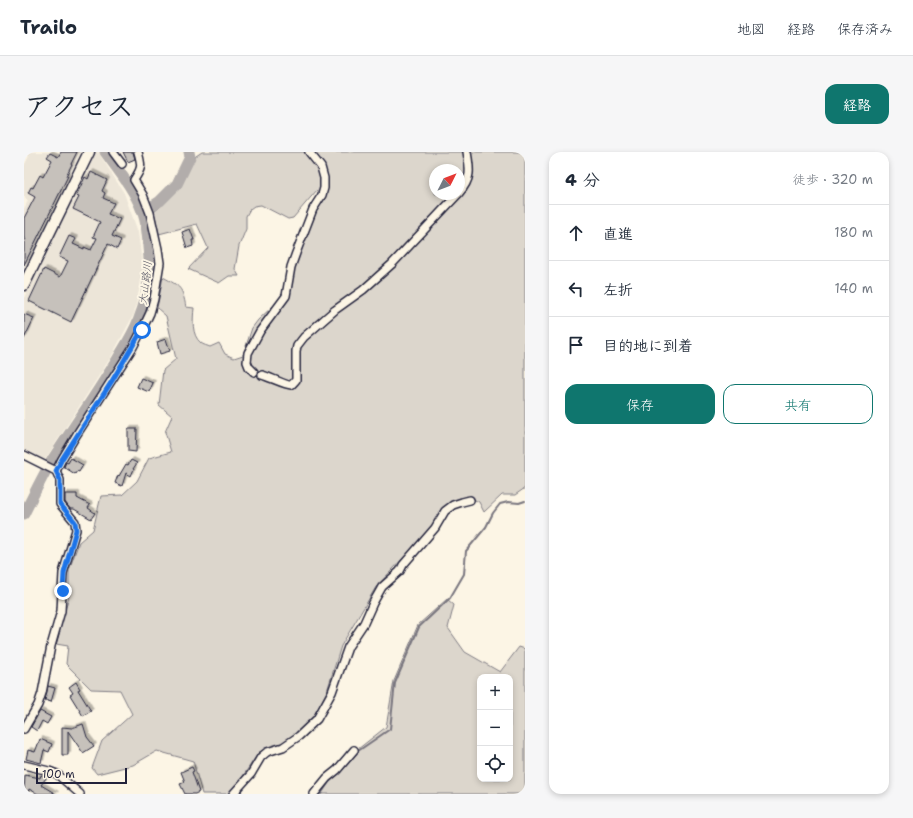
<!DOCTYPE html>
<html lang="ja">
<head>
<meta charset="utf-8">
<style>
	:root { --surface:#fff; --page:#f6f6f7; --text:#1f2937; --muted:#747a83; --line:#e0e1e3; --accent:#0f766e }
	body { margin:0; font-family:"Shantell Sans","Klee One",sans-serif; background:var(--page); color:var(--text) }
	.controls { position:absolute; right:12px; bottom:12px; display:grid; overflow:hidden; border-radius:8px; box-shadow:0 2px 6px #0003 }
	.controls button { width:36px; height:36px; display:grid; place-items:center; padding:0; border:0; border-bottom:1px solid var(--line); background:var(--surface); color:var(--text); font:20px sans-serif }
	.compass { position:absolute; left:405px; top:12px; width:36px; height:36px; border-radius:50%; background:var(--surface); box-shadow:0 2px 6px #0003; rotate:48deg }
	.scale { position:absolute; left:12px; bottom:10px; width:91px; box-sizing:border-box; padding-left:4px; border:2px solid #22223b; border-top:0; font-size:11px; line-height:14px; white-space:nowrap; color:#22223b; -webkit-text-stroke:3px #fcf5e5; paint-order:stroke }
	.stop { position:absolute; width:12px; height:12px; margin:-9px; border:3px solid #1a73e8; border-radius:50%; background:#fff }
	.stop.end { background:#1a73e8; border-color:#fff; box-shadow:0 1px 4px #0008 }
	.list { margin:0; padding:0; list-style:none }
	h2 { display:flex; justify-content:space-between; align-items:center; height:52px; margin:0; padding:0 16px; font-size:17px }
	h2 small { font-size:13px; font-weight:400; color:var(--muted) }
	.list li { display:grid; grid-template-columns:26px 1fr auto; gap:12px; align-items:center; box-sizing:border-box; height:56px; padding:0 16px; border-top:1px solid var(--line) }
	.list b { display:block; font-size:15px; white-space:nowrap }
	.list em { font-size:13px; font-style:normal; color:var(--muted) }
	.actions { display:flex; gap:8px; padding:12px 16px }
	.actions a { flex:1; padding:9px 0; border:1px solid var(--accent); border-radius:12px; text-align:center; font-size:14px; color:var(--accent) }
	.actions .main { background:var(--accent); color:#fff }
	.icon { flex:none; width:22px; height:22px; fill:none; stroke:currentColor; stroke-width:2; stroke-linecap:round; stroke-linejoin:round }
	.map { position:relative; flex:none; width:501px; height:642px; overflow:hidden; border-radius:12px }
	header { display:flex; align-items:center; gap:24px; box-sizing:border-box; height:56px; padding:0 20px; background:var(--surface); border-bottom:1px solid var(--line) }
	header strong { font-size:19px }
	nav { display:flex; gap:22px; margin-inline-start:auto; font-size:14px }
	.intro { display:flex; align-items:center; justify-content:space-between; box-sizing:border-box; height:96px; padding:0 24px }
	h1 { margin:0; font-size:28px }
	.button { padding:10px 18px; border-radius:12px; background:var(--accent); color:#fff; font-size:14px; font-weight:700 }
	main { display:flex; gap:24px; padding:0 24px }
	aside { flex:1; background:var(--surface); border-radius:12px; box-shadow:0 2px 6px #0003 }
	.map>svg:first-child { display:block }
</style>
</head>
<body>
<header>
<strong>Trailo</strong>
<nav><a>地図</a><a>経路</a><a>保存済み</a></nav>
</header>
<div class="intro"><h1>アクセス</h1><a class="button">経路</a></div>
<main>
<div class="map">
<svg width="501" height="642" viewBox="0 0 501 642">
	<defs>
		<filter id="shadow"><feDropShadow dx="2.5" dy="-2.5" stdDeviation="0" flood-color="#0004"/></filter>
	</defs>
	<rect width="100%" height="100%" fill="#fcf5e5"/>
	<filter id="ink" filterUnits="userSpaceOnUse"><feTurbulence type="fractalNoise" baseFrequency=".025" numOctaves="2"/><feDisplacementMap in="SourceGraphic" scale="8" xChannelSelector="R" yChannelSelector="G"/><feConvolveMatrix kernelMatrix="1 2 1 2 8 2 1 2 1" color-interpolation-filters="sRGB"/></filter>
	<g filter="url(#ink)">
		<g fill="#ece5d8">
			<polygon points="0,0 57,0 0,119 0,57 4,49 0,44 0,14 5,4 0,3"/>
			<polygon points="70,0 74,0 100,41 114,80 119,119 110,162 87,205 20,309 0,299 0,146"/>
		</g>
		<g fill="#dcd6cc" stroke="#7f7c84" fill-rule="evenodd">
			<path d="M178 0H501V336L491 343H478L460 360 455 350 443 344 423 354 401 383 352 435 317 494 303 539 290 565 274 581 257 592 235 600 217 627 204 642H178L169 609 133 599 109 613 73 622 68 616 78 589 108 562 96 538 67 537 42 512 44 494 32 492 45 444V418L55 390 69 378 77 344 98 343 113 329 125 306 147 300 141 280 148 264 135 253 139 218 152 207 142 164 133 156 139 125C157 135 158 135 162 155L170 156C169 167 167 183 177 191 179 193 184 194 186 195L195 191 201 202 210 206 219 203 228 176 234 168 263 141 294 42 293 38 269 66 264 67 237 53 230 54 226 57 222 64V77L215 94 211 117 215 124H205L195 131 164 117 184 96 173 72 135 82 130 60 145 47 172 4ZM411 18H435V42H411Z"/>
			<path d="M423 447 430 453 424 476 441 500 476 520 495 495 501 497V642H294L305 628 315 620 334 597 362 575 370 529 394 473ZM456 525H486V627H456Z"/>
		</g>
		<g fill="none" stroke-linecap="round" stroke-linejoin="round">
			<polyline stroke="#78757e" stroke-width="2" points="297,642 305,630 316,620 334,599 366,577 371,531 395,475 426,446 440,422 442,399 462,375 469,361 476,352 484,350 495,351 501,349"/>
			<g stroke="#b2adab" stroke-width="11">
				<polyline points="119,60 136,49 153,32 166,5 165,0"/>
				<path d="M0 362C9 344 18 325 28 308 50 274 73 241 94 206 101 194 109 182 114 169 124 145 127 120 124 95 124 85 122 68 118 59 110 37 94 18 81 0"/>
			</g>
		</g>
		<g fill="#c6c1bb" stroke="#22223b" filter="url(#shadow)">
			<polygon points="37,0 53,0 47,12 48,12 42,24 44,24 0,113 0,90 2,87 0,86 0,66 11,45 4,41 7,35 9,36 16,23 19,25 28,8 23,5 26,1 34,5"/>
			<polygon points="99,0 109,0 111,7 104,10"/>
			<polygon points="67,20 83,28 78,39 81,41 79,46 90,51 84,62 96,67 88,84 97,88 93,97 84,92 47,170 5,149 20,117 36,125 44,109 35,105 45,84 52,87 49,92 60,97 60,95 67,98 73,86 69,85 76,70 49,57 55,45 52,44 61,25 64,27"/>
			<polygon points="166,77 170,88 168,88 169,94 163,96 158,80"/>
			<polygon points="0,162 10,166 0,187"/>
			<polygon points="142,187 146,199 136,202 133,190"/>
			<polygon points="117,226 129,231 125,240 113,235"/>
			<polygon points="104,277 113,277 112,300 104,299"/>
			<polygon points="47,306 59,313 55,320 53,319 51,322 40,315 42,310 44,311"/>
			<polygon points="107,308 113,311 109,317 110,317 107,324 102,321 98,334 91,331 94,323 95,324 102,312 104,313"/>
			<polygon points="41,342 53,342 53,346 66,353 64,356 71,361 67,367 50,357 46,357 41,350"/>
			<polygon points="52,530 56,537 54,538 67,559 59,564 46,543 49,541 45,535"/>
			<polygon points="24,534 31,536 27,550 21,548"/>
			<polygon points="16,559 27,565 23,572 18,569 13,579 7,575"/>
			<polygon points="59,572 63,585 70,594 59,601 44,579 44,603 38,603 38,575 48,576"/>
			<polygon points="16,587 28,592 25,600 20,598 17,611 2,607 4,598 11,600"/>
			<polygon points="168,615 170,619 168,620 175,640 171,642 161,642 156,632 161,630 157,620"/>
			<polygon points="1,623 16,626 17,623 22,626 17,633 32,642 14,642 5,637 4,642 0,642"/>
		</g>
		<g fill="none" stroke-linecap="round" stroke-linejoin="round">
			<g stroke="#22223b" stroke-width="10">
				<g id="street">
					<polyline points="89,0 98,12"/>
					<path d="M435 41C448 27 446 17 443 0"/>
					<polyline points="230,220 225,215 223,210 224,201 236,179 262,144 267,115 272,101 289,57 298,43 300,36 300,26 297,15 285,0"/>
					<path d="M238 223C243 224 264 234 267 233 269 232 270 230 272 228V199L273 194 280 185 311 158 339 138 368 112 434 42"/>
					<polyline points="0,303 32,319 36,328 36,352 51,370 52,378 39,421 37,459 27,494 18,541 14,553 0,577"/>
					<path d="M32 319 38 307 53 282 109 195 118 178 126 161 130 147 136 111 134 97 126 61 119 43 110 28C118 16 118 14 114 0"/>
					<polyline points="0,613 25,619 33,622 56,642"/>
					<polyline points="209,642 227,622 237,605 243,600 259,595 275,584 293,567 308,540 324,495 340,471 349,451 358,435 376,419 379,413 411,376 421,359 429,353 438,350 446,348"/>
					<polyline points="290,642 303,626 313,618 330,598"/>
				</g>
			</g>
			<g stroke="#22223b" stroke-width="13">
				<polyline id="secondary" points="0,133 65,0"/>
			</g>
			<use href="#street" stroke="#fcf5e5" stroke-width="7"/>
			<use href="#secondary" stroke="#fcf5e5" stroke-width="10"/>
		</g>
	</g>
	<g fill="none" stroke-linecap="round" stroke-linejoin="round" filter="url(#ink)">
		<polyline stroke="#1a73e8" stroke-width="5" points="39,439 40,421 52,378 51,370 36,352 36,328 32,319 38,307 88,229 118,178"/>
	</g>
	<g text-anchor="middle" stroke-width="4" stroke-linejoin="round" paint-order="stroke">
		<g font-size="11" font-style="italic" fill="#545362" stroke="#fcf5e5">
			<text transform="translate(121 131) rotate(-83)" y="4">大山路川</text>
		</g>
	</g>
</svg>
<div class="controls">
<button>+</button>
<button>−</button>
<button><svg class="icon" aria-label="locate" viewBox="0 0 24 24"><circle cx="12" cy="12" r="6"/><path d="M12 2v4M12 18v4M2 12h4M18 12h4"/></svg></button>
</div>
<svg class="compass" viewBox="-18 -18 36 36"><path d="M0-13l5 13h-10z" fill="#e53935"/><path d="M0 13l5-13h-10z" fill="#747a83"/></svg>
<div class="scale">100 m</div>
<div class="stop" style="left:118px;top:178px"></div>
<div class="stop end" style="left:39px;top:439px"></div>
</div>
<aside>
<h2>4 分<small>徒歩 · 320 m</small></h2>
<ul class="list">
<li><svg class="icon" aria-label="ahead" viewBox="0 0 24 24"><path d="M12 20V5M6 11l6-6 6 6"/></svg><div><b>直進</b></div><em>180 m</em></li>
<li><svg class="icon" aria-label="left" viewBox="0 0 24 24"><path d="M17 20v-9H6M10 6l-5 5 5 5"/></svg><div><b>左折</b></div><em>140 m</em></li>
<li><svg class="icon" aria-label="arrive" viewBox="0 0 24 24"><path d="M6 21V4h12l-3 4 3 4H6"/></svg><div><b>目的地に到着</b></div></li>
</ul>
<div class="actions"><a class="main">保存</a><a>共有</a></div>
</aside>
</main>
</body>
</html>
